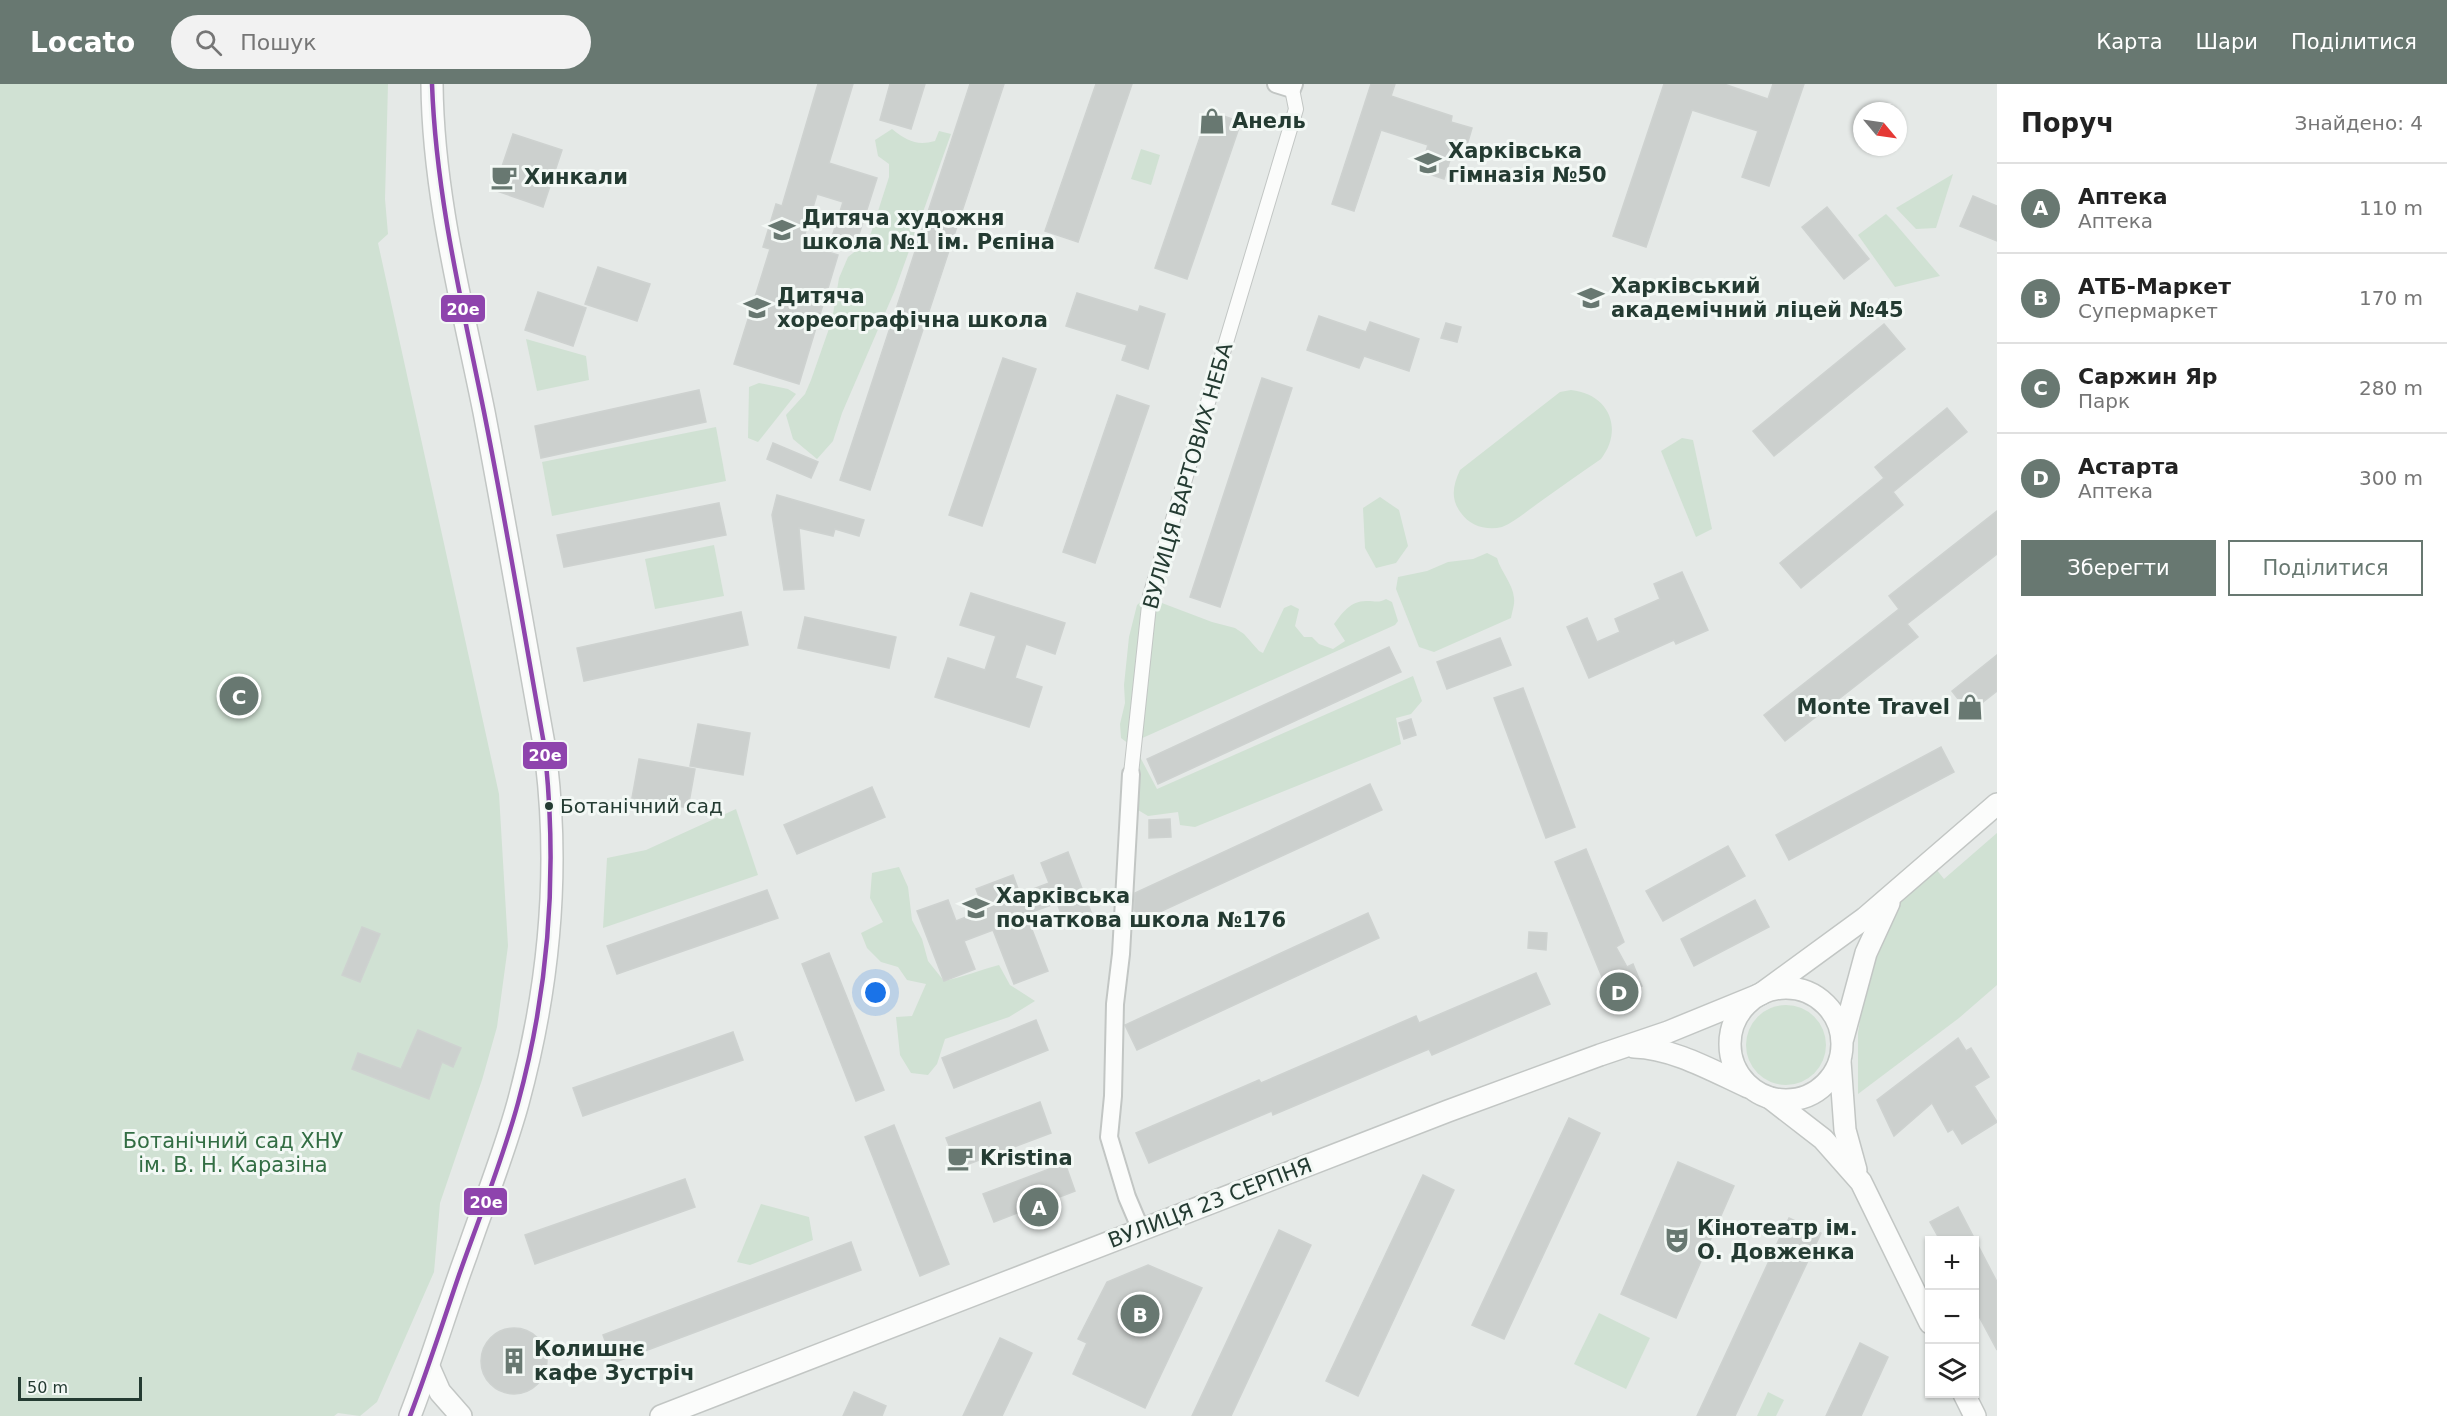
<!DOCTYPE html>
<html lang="uk">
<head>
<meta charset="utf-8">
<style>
	:root { --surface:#fff; --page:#f2f2f2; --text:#222; --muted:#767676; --line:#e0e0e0; --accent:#687871 }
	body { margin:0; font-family:"DejaVu Sans",sans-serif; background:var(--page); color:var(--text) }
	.controls { position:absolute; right:18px; bottom:18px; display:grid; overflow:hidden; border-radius:0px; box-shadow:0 2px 4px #0004 }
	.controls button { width:54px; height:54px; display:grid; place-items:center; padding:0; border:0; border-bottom:2px solid var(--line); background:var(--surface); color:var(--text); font:30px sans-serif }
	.compass { position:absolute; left:1853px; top:18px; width:54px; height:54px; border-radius:50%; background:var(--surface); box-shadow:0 2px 4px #0004; rotate:119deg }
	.scale { position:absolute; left:18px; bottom:15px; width:124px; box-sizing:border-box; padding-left:6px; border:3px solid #243b32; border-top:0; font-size:16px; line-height:21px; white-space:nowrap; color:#243b32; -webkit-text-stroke:4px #f3f8f5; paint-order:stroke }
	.you { position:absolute; left:876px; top:909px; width:21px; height:21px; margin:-15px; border:4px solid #fff; border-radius:50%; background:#1a73e8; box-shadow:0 0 0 9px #1a73e833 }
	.badge { display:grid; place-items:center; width:39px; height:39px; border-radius:50%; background:var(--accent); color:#fff; font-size:20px; font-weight:700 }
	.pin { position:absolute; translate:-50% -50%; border:3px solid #fff; box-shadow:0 2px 6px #0006 }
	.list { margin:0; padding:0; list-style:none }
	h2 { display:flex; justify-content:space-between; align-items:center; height:78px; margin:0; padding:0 24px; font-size:26px }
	h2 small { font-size:20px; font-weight:400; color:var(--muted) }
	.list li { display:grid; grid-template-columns:39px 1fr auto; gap:18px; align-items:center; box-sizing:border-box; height:90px; padding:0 24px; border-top:2px solid var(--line) }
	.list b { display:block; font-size:22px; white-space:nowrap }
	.list p { margin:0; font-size:20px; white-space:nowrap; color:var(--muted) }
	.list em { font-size:20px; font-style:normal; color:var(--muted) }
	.actions { display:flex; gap:12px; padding:18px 24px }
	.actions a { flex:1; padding:14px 0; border:2px solid var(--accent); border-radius:0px; text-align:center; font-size:21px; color:var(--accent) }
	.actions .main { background:var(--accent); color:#fff }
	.icon { flex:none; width:33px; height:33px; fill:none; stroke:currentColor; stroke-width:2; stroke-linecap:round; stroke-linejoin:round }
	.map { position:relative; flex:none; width:1997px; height:1332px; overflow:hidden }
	header { display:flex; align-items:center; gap:36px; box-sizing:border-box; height:84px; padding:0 30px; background:var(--accent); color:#fff }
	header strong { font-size:28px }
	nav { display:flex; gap:33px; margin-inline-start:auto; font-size:21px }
	.search { width:420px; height:54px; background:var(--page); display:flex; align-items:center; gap:15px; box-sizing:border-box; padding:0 21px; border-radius:33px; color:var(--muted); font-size:22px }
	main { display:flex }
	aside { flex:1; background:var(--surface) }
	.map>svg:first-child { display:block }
</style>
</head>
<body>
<header>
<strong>Locato</strong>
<div class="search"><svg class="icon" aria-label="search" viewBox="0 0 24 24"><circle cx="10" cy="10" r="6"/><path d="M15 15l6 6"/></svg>Пошук</div>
<nav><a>Карта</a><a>Шари</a><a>Поділитися</a></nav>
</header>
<main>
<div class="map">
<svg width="1997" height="1332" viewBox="0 0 1997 1332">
	<rect width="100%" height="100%" fill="#e5e9e7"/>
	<g fill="#d0e1d3">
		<polygon points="0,0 388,0 385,115 388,150 378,159 499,710 508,862 497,943 482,996 440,1119 434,1188 377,1318 360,1332 338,1329 334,1332 0,1332"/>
		<path d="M892 45C907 57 917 62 935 57L939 47 951 50 895 206 842 329 833 357 817 375 793 355 786 331 805 310 811 296 832 236 839 194 848 173 862 162 871 149 889 93V80L878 72 875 56Z"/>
		<polygon points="1141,65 1160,71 1151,101 1131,95"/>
		<polygon points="1953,90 1936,144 1916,145 1896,124"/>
		<polygon points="1886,130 1893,137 1940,192 1895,203 1858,151"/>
		<polygon points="526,255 586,272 589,296 537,307"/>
		<polygon points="759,299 788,305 796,310 758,358 748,354 749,303"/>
		<path d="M1571 306C1609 310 1624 345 1601 375 1579 390 1558 405 1537 420 1526 428 1514 438 1502 443 1487 447 1470 442 1461 429 1450 415 1453 401 1460 386L1560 308Z"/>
		<polygon points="716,343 726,397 552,432 542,378"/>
		<polygon points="1682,354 1693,356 1712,445 1696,453 1661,367"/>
		<polygon points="1380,413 1399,426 1408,462 1396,479 1376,484 1365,464 1363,424"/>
		<polygon points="714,461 724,512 655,525 645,475"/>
		<path d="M1487 469 1497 474C1501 488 1513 500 1514 514 1515 520 1512 528 1511 534L1434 568 1419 563 1396 505 1398 493 1427 487 1448 478 1473 475Z"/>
		<path d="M1144 515 1154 516 1212 538 1235 544 1244 550 1259 567 1263 569 1284 524 1291 521 1299 525 1295 542 1304 553H1312L1319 560 1333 565 1345 557 1334 540C1343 528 1351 516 1368 517 1375 517 1379 519 1386 515L1392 518 1398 537 1395 541 1129 660 1121 654 1120 640 1125 619 1124 601 1129 553 1137 521Z"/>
		<polygon points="1413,592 1422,617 1411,630 1396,634 1401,660 1195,743 1180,741 1178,728 1148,732 1138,726 1140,673 1157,705"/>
		<polygon points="736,725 758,791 603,844 607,774 646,766"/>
		<polygon points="1997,749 1997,901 1959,934 1858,1010 1858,949 1867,894 1887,841 1899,818 1936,785 1944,795"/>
		<path d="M899 783 908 803 912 836 922 855 928 877 944 897C963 893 980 886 999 881L1010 901 1035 917 1009 933 945 955 937 980 928 991 911 989 900 971 896 933 912 932 926 900 907 896 898 883 881 878 867 864 861 849 883 838 870 814 872 789Z"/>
		<circle cx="1786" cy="961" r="40"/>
		<polygon points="761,1120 809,1133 813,1156 750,1181 737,1178"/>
		<polygon points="1599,1229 1650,1254 1626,1305 1574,1280"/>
		<polygon points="1768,1308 1784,1316 1776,1332 1757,1332"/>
	</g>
	<g fill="#ccd0ce" stroke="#ced2d0" stroke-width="1.5">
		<polygon points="818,0 853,0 829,79 877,94 855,163 831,156 843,118 817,110 802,160 838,171 799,300 734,280 770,165 763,163 776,120 782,122"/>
		<polygon points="890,0 925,0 911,45 880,36"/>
		<polygon points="970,0 1004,0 870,406 840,396"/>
		<polygon points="1096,0 1132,0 1078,158 1045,147"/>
		<polygon points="1371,0 1395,0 1391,12 1452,32 1451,38 1472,44 1467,61 1456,57 1444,95 1420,87 1428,61 1381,46 1354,127 1332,120"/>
		<polygon points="1664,0 1724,0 1768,15 1773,0 1804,0 1769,102 1742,93 1758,47 1692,26 1646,163 1613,152"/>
		<polygon points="1209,27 1241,38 1187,195 1155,184"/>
		<polygon points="513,50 562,66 543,123 494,106"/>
		<polygon points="1973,112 1997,122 1997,157 1960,142"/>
		<polygon points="1827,123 1869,175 1844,195 1802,143"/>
		<polygon points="598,183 650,200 637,237 585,220"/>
		<polygon points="538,208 586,224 573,262 525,246"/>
		<polygon points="1077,209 1138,228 1140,222 1165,230 1148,285 1122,276 1127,261 1066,242"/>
		<polygon points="1319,232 1366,248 1370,238 1419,255 1409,287 1364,272 1359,284 1307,266"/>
		<polygon points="1446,239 1461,243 1457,258 1441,254"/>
		<polygon points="1884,240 1905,265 1774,372 1753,347"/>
		<polygon points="1003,274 1036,285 982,442 949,431"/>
		<polygon points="1262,294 1292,304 1220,523 1190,513"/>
		<polygon points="699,306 706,338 541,374 535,342"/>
		<polygon points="1117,311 1149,322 1095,479 1063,468"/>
		<polygon points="1947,324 1967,348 1893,408 1903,421 1801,504 1780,479 1884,394 1875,383"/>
		<polygon points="773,359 818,378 811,394 767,375"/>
		<polygon points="777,411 864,436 859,452 835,445 833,452 799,444 804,505 784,506 772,431"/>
		<polygon points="719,419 726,451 564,483 557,451"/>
		<polygon points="1997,427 1997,470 1907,540 1918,553 1785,657 1764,631 1899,525 1889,512"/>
		<polygon points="1682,488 1708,546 1676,560 1674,556 1589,594 1567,543 1587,534 1597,558 1620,548 1615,535 1660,515 1654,500"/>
		<polygon points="971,509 1065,539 1055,570 1026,560 1015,594 1042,603 1029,643 935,613 948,574 985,586 996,552 960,541"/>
		<polygon points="741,528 748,561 584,597 577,564"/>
		<polygon points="805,533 896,553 889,584 798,564"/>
		<polygon points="1500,554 1511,581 1447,605 1437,578"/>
		<polygon points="1389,563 1401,588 1158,700 1147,675"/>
		<polygon points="1997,571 1997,607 1969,629 1952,607"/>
		<polygon points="1523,604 1575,743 1546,754 1494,614"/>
		<polygon points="1411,635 1416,651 1404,655 1399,639"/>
		<polygon points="698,640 750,649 743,691 690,682"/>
		<polygon points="1941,663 1954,688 1789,776 1776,751"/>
		<polygon points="639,675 695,685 688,724 632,714"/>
		<polygon points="1370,700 1382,726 1140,837 1134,825 1135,809"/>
		<polygon points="872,703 885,733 797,770 784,741"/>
		<polygon points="1170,735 1171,753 1149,754 1149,736"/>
		<polygon points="1728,762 1745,792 1663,837 1646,807"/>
		<polygon points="1586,765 1624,858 1616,863 1627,883 1633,880 1642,902 1611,915 1555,778"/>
		<polygon points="1068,768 1093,833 1066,843 1057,819 1026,830 1048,887 1014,900 993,846 964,857 975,885 944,897 917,827 948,816 956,837 984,826 976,805 1013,791 1020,810 1049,799 1041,779"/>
		<polygon points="767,806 778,834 617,890 607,862"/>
		<polygon points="1755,816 1769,843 1694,882 1681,855"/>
		<polygon points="1368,829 1379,854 1137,966 1125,941"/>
		<polygon points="362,843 380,850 360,898 342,891"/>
		<polygon points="1529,848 1547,849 1546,866 1528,864"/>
		<polygon points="829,869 884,1006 856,1017 802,880"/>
		<polygon points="1536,889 1550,920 1432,971 1429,965 1273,1031 1272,1027 1149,1079 1136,1049 1259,996 1261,999 1416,932 1419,939"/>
		<polygon points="1036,936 1048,966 954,1004 942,974"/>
		<polygon points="418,946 461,964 453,983 442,978 429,1015 352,985 358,969 401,985"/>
		<polygon points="733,948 743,976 583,1032 573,1004"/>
		<polygon points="1958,954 1966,967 1971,964 1989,993 1974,1002 1997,1038 1962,1060 1953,1045 1948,1048 1932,1019 1894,1052 1877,1016"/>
		<polygon points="1040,1018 1051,1049 958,1084 946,1054"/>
		<polygon points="1569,1034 1600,1049 1504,1255 1472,1241"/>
		<polygon points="894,1041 949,1180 920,1192 865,1053"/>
		<polygon points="1678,1078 1734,1102 1676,1234 1621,1210"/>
		<polygon points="1065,1079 1075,1107 994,1138 983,1110"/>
		<polygon points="1423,1091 1454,1106 1358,1312 1326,1297"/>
		<polygon points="685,1095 695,1123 535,1180 525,1151"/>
		<polygon points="1958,1123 1997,1198 1997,1266 1974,1223 1974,1156 1940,1156 1930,1138"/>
		<polygon points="1789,1134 1821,1149 1735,1332 1697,1332"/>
		<polygon points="1279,1146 1311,1161 1231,1332 1192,1332"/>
		<polygon points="851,1158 861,1186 613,1279 603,1251"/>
		<polygon points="1148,1181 1202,1204 1145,1324 1073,1290 1087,1259 1078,1255 1107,1198"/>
		<circle cx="514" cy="1277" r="33"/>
		<polygon points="1000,1254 1032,1269 1002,1332 963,1332"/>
		<polygon points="1860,1259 1888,1273 1861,1332 1826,1332"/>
		<polygon points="854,1308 886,1322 882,1332 843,1332"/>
	</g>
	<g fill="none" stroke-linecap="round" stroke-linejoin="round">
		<g stroke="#c2c6c4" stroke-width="16">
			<polyline id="pedestrian" points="1131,690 1150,512 1296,25 1292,5"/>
		</g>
		<g stroke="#c2c6c4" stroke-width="20">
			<g id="minor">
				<polyline points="1276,0 1292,5 1294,0"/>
				<polyline points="1131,690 1121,870 1115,920 1113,1012 1109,1053 1127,1113 1141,1146"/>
			</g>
		</g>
		<g stroke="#c2c6c4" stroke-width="24">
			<g id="tertiary">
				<circle cx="1786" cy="960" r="56"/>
				<polyline points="1843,954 1866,869 1889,819"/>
				<path d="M1634 963C1673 964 1713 987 1748 1003"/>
				<polyline points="1840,977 1845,1046 1856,1086"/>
				<polyline points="1770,1014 1823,1055 1861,1098 1930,1239"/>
				<polyline points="429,1283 440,1308 461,1332"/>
				<polyline points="1964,1310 1975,1332"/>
				<path d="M410 1332C431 1278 447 1223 467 1169 484 1119 504 1070 518 1019 550 901 561 780 544 660 524 549 505 438 484 328 462 219 433 111 432 0"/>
				<polyline points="661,1332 1448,1027 1600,971 1668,948 1761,910 1865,834 1997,720"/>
			</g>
		</g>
		<use href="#pedestrian" stroke="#fbfcfb" stroke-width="14"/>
		<use href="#minor" stroke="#fbfcfb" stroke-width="16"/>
		<use href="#tertiary" stroke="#fbfcfb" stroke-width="21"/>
		<g stroke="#f3f8f5" stroke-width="9">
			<path id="bus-1" d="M410 1332C428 1285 443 1238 459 1191 479 1134 502 1078 518 1019 550 901 558 782 544 660 524 549 506 438 484 328 462 219 436 112 432 0"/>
		</g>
		<use href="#bus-1" stroke="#8e44ad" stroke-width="4.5"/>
	</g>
	<defs>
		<g id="shop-bare" transform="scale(2.07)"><path d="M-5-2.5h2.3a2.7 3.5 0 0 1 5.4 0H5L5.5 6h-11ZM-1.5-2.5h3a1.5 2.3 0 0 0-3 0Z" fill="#687871" stroke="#f3f8f5" stroke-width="2.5" paint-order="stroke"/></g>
		<g id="school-bare" transform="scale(2.07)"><path d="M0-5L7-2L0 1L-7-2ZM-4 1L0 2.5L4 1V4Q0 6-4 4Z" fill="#687871" stroke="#f3f8f5" stroke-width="2.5" paint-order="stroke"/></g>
		<g id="cafe-bare" transform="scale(2.07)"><path d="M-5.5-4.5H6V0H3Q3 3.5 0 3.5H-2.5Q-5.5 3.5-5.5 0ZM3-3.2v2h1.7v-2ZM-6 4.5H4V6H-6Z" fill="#687871" stroke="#f3f8f5" stroke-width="2.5" paint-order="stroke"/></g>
		<g id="theatre-bare" transform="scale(2.07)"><path d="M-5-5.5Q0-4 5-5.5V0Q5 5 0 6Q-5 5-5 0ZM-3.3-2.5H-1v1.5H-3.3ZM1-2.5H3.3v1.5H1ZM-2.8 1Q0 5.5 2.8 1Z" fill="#687871" stroke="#f3f8f5" stroke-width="2.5" paint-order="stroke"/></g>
		<g id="building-bare" transform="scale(2.07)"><path d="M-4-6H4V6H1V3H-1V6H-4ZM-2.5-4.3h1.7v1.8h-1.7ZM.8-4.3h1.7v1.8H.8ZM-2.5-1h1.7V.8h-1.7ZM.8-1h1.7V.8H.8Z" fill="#687871" stroke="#f3f8f5" stroke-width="2.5" paint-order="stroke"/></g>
	</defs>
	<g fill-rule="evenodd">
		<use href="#shop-bare" x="1212" y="37"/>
		<use href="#school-bare" x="1428" y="79"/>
		<use href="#cafe-bare" x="504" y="93"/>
		<use href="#school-bare" x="782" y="146"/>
		<use href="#school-bare" x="1591" y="214"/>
		<use href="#school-bare" x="757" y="224"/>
		<use href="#shop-bare" x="1970" y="623"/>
		<use href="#school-bare" x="976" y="824"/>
		<use href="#cafe-bare" x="960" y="1074"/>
		<use href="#theatre-bare" x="1677" y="1156"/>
		<use href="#building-bare" x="514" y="1277"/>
	</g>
	<circle fill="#243b32" stroke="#f3f8f5" stroke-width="2" cx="549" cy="722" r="5"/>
	<g text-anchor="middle" stroke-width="6" stroke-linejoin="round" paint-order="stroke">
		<g font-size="20" fill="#243b32" stroke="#f3f8f5" text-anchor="start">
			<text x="560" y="729">Ботанічний сад</text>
		</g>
		<g font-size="21" font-weight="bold" fill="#243b32" stroke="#f3f8f5" text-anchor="start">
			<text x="1232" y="44">Анель</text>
			<text x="1448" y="74">Харківська<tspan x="1448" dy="24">гімназія №50</tspan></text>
			<text x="524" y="100">Хинкали</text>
			<text x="802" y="141">Дитяча художня<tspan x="802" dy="24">школа №1 ім. Рєпіна</tspan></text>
			<text x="1611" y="209">Харківський<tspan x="1611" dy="24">академічний ліцей №45</tspan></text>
			<text x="777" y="219">Дитяча<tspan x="777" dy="24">хореографічна школа</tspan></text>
			<text x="1950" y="630" text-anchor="end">Monte Travel</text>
			<text x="996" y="819">Харківська<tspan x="996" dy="24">початкова школа №176</tspan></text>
			<text x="980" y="1081">Kristina</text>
			<text x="1697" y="1151">Кінотеатр ім.<tspan x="1697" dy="24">О. Довженка</tspan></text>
			<text x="534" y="1272">Колишнє<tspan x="534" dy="24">кафе Зустріч</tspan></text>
		</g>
		<g font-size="21" fill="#243b32" stroke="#f3f8f5">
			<text transform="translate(1188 392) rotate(-74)" y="7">ВУЛИЦЯ ВАРТОВИХ НЕБА</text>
			<text transform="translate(1210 1119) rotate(-21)" y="7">ВУЛИЦЯ 23 СЕРПНЯ</text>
		</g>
		<g font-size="21" fill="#326d43" stroke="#f3f8f5">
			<text x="233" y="1064">Ботанічний сад ХНУ<tspan x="233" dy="24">ім. В. Н. Каразіна</tspan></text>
		</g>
	</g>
	<g stroke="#f3f8f5" stroke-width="2">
		<rect x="440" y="210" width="46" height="29" rx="6" fill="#8e44ad"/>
		<rect x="522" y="657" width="46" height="29" rx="6" fill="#8e44ad"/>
		<rect x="463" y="1103" width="45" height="29" rx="6" fill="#8e44ad"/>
	</g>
	<g font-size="16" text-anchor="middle" font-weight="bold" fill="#fff">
		<text x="463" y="231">20е</text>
		<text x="545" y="677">20е</text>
		<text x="486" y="1124">20е</text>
	</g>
</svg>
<div class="controls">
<button>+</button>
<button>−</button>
<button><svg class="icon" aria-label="layers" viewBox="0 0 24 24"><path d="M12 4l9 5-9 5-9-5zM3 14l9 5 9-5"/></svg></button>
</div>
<svg class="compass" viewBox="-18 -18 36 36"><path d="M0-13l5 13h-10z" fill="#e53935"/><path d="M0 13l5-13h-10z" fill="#767676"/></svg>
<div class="scale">50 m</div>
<div class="you"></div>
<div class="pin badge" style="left:1039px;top:1123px">A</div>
<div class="pin badge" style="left:1140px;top:1230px">B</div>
<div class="pin badge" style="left:239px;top:612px">C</div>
<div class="pin badge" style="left:1619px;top:908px">D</div>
</div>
<aside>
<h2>Поруч<small>Знайдено: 4</small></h2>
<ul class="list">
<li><span class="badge">A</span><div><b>Аптека</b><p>Аптека</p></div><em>110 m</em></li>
<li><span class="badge">B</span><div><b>АТБ-Маркет</b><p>Супермаркет</p></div><em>170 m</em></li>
<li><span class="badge">C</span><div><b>Саржин Яр</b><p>Парк</p></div><em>280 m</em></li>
<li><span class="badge">D</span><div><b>Астарта</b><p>Аптека</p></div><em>300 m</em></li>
</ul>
<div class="actions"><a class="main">Зберегти</a><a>Поділитися</a></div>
</aside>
</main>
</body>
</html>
